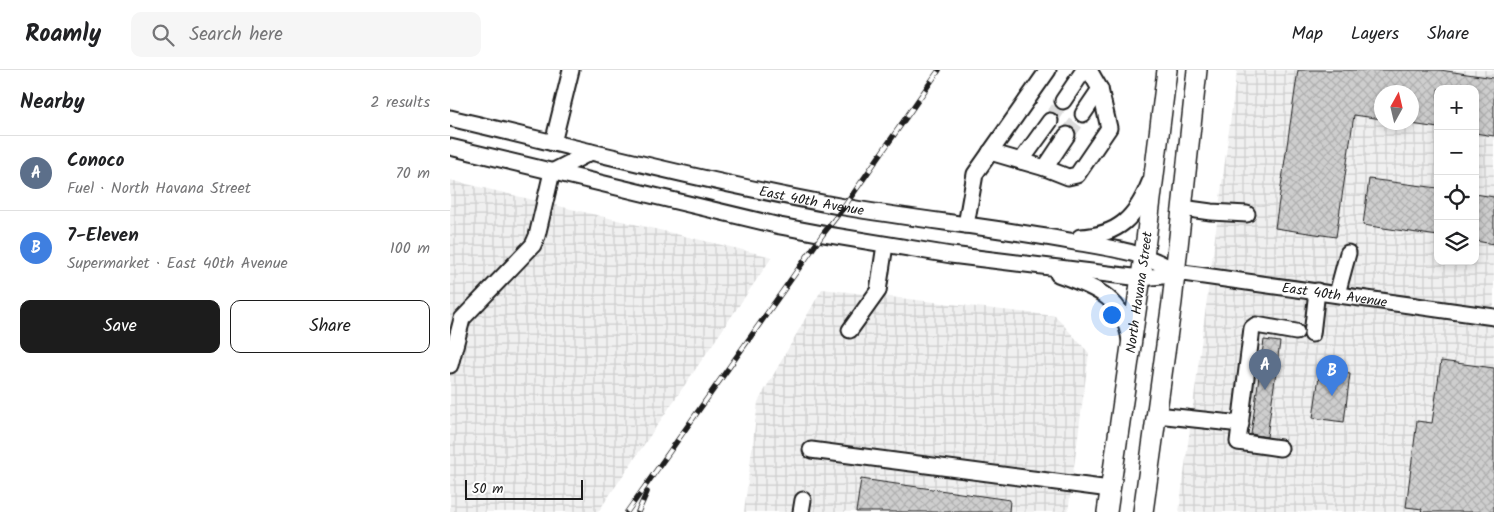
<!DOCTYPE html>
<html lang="en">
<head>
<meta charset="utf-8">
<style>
	:root { --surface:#fff; --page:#f6f6f6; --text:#202124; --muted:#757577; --line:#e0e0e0; --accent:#1c1c1c }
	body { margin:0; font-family:Kalam,sans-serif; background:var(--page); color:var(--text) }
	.controls { position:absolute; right:15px; top:15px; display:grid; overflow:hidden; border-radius:10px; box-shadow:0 2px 8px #0003 }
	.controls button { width:45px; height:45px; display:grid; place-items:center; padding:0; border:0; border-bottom:1px solid var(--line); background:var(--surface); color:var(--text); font:25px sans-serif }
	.compass { position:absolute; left:924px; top:15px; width:45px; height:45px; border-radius:50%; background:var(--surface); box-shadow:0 2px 8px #0003; rotate:8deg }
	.scale { position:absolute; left:15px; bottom:12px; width:118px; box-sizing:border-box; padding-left:5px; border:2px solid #1c1c1c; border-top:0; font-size:14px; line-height:18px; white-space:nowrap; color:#1c1c1c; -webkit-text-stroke:4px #fff; paint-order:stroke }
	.you { position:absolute; left:661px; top:244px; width:18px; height:18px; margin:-12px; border:4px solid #fff; border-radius:50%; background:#1a73e8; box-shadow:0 0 0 8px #1a73e833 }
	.badge { display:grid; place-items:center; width:32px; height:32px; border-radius:50%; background:var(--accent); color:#fff; font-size:16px; font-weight:700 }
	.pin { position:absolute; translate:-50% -41px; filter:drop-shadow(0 1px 2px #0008) }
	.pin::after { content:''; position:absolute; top:26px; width:18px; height:15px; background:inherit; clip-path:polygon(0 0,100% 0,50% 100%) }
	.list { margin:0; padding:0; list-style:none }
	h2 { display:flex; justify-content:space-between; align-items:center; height:65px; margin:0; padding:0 20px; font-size:21px }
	h2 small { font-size:16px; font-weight:400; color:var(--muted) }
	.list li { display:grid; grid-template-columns:32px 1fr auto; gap:15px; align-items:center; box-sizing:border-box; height:75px; padding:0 20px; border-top:1px solid var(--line) }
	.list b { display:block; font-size:19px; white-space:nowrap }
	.list p { margin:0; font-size:16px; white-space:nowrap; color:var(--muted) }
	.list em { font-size:16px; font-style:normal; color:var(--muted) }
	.actions { display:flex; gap:10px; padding:15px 20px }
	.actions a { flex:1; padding:11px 0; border:1px solid var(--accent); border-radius:10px; text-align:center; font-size:18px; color:var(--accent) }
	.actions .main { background:var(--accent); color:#fff }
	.icon { flex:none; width:28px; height:28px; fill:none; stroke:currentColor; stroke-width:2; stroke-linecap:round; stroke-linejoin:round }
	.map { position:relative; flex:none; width:1044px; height:442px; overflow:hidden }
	header { display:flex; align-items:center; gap:30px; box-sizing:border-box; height:70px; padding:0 25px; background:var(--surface); border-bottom:1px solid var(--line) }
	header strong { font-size:24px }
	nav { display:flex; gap:28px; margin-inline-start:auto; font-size:18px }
	.search { width:350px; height:45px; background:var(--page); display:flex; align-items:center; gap:12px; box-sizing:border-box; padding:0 18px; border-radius:10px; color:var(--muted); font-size:19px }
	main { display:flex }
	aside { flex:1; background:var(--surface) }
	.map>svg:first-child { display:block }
</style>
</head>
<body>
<header>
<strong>Roamly</strong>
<div class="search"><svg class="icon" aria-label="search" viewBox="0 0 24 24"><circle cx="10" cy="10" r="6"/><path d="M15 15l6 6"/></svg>Search here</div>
<nav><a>Map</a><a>Layers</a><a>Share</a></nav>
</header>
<main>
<aside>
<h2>Nearby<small>2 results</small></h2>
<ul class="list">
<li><span class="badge" style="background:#5c6f8a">A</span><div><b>Conoco</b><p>Fuel · North Havana Street</p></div><em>70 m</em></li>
<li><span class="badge" style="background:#3f7fe0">B</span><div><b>7-Eleven</b><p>Supermarket · East 40th Avenue</p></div><em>100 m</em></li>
</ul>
<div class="actions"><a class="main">Save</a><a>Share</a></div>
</aside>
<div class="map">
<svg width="1044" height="442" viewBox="0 0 1044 442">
	<defs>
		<pattern id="industrial-grid" width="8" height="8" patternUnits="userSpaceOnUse" patternTransform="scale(1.25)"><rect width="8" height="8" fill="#f0f0f0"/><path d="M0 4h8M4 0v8" fill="none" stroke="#cdcdcd"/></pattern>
		<pattern id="building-cross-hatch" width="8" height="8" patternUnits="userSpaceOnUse" patternTransform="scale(1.25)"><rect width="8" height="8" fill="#cecece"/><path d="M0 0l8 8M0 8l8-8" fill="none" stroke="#b0b0b0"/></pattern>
	</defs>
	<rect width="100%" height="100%" fill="#fff"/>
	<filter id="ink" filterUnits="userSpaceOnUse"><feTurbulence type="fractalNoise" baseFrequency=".02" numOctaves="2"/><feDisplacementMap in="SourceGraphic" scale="10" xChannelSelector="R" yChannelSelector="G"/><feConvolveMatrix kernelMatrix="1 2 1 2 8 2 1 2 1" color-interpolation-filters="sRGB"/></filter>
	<g filter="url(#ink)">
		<g fill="url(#industrial-grid)" fill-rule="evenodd">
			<path d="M787 0H1044V442H729ZM988 19H1025V191H988ZM932 22H962V52H932Z"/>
			<polygon points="0,110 322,187 148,442 0,442"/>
			<polygon points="372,219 605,246 639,283 618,442 294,442 308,332"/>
		</g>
		<g fill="url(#building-cross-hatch)" stroke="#1c1c1c">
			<polygon points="848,0 990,0 1044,8 1044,66 1025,63 1025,19 988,19 988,58 962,54 962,22 932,22 932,49 904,45 886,167 825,158"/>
			<polygon points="919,109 988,118 988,166 913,155"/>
			<polygon points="1025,124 1044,127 1044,174 1025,171"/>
			<polygon points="814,270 830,272 817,367 801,364"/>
			<polygon points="991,291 1044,298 1044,442 971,442 972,439 956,437 967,351 982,353"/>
			<polygon points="870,299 900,304 894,352 863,348"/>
			<polygon points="411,409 560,430 559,442 406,442"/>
		</g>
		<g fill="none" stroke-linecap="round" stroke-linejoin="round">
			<g stroke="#ddd" stroke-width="15" stroke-dasharray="15 8" stroke-linecap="butt">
				<polyline points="600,51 613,31"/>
				<polyline points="617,65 633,44"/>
			</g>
			<g stroke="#1c1c1c" stroke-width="19">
				<g id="minor">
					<polyline points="613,31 634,0"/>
					<polyline points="633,44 650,19"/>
					<path id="s1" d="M0 48C131 79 261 113 394 137 471 150 549 158 625 172 659 178 696 182 726 202"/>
					<polyline points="103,73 121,0"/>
					<path id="s2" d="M0 77 330 156 373 164 501 185 691 208 712 206 726 202 1044 247"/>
					<polyline points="540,82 595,98 618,107 627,105 659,58 650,19 639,0"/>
					<polyline points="571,91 600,51"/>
					<polyline points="595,98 617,65"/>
					<polyline points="732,138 761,142 797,144"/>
					<polyline points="516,155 525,104 598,0"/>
					<path d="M630 167C669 165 686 147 700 112"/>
					<path d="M608 204C645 218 673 226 680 270"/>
					<polyline points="887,224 898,183"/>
					<polyline points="400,260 428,221 435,175"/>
					<polyline points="862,264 867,221"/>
					<polyline points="0,295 12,249 83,175 87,166 102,102 141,82"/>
					<polyline points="707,345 791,354"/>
					<polyline points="830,378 788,372 802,258 806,255 846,262"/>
					<polyline points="361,380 660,419"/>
					<polyline points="351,442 353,430"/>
				</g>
			</g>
			<g stroke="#1c1c1c" stroke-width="22">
				<g id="major">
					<path id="s3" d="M657 442 694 186 717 0"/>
					<polyline points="693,442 722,232 747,0"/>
				</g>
			</g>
			<use href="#minor" stroke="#fff" stroke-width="15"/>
			<use href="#major" stroke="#fff" stroke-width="19"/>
			<g stroke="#1c1c1c" stroke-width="5.5">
				<g id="rail">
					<polyline points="177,442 373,164 394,137 489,0"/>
					<polyline points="188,442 197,422"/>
				</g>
			</g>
			<use href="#rail" stroke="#fff" stroke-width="4" stroke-dasharray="11" stroke-linecap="butt"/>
		</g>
	</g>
	<g text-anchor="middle" stroke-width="4.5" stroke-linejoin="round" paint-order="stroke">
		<g font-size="14" fill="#1c1c1c" stroke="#fff">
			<text dy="5" stroke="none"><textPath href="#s1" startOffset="371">East 40th Avenue</textPath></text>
			<text dy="5" stroke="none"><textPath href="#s3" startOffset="222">North Havana Street</textPath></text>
			<text dy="5" stroke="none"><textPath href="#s2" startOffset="900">East 40th Avenue</textPath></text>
		</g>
	</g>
</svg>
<div class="controls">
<button>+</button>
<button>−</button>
<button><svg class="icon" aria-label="locate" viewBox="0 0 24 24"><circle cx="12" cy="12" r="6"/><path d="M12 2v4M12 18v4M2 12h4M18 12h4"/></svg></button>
<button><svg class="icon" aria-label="layers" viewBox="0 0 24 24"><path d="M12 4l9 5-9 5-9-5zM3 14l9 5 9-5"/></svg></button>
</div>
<svg class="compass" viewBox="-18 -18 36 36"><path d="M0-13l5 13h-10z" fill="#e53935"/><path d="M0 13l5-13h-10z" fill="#757577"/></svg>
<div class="scale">50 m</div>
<div class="you"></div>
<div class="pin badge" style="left:815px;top:320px;background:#5c6f8a">A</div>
<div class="pin badge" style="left:882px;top:326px;background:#3f7fe0">B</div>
</div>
</main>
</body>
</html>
